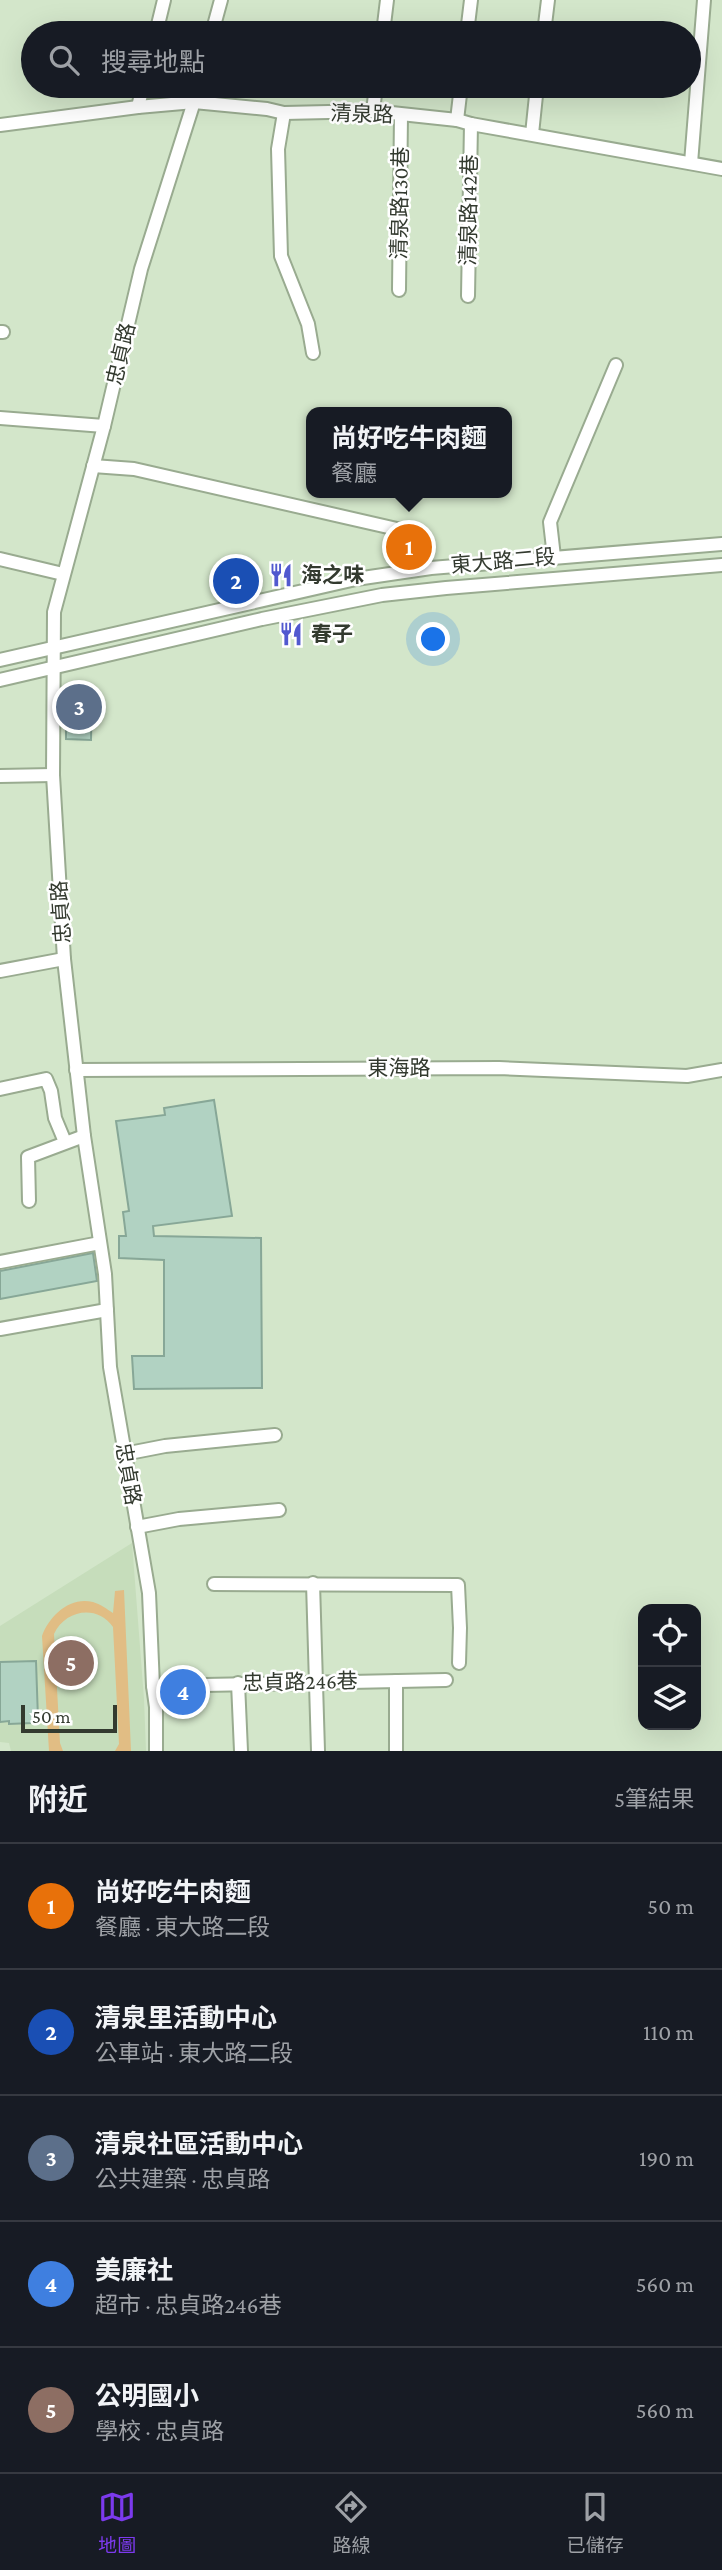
<!DOCTYPE html>
<html lang="zh-TW">
<head>
<meta charset="utf-8">
<style>
	:root { --surface:#171b24; --page:#20242c; --text:#f1f3f6; --muted:#9ea1a6; --line:#363941; --accent:#7c3aed }
	body { margin:0; font-family:"Crimson Pro","Noto Sans TC",serif; background:var(--page); color:var(--text) }
	.controls { position:absolute; right:21px; bottom:21px; display:grid; overflow:hidden; border-radius:14px; box-shadow:0 7px 28px #0002 }
	.controls button { width:63px; height:63px; display:grid; place-items:center; padding:0; border:0; border-bottom:2px solid var(--line); background:var(--surface); color:var(--text); font:35px sans-serif }
	.scale { position:absolute; left:21px; bottom:18px; width:96px; box-sizing:border-box; padding-left:7px; border:4px solid #333a2f; border-top:0; font-size:19px; line-height:24px; white-space:nowrap; color:#333a2f; -webkit-text-stroke:5px #fff; paint-order:stroke }
	.you { position:absolute; left:434px; top:640px; width:24px; height:24px; margin:-18px; border:5px solid #fff; border-radius:50%; background:#1a73e8; box-shadow:0 0 0 10px #1a73e833 }
	.badge { display:grid; place-items:center; width:46px; height:46px; border-radius:50%; background:var(--accent); color:#fff; font-size:23px; font-weight:700 }
	.pin { position:absolute; translate:-50% -50%; border:4px solid #fff; box-shadow:0 2px 7px #0006 }
	.popup { position:absolute; left:306px; top:407px; width:206px; height:91px; box-sizing:border-box; display:grid; place-content:center; border-radius:14px; background:var(--surface); filter:drop-shadow(0 2px 5px #0005); font-size:23px; white-space:nowrap; color:var(--muted) }
	.popup b { font-size:26px; color:var(--text) }
	.popup::after { content:''; position:absolute; left:50%; top:100%; margin-left:-14px; border:14px solid transparent; border-top-color:var(--surface) }
	.list { margin:0; padding:0; list-style:none }
	h2 { display:flex; justify-content:space-between; align-items:center; height:91px; margin:0; padding:0 28px; font-size:30px }
	h2 small { font-size:23px; font-weight:400; color:var(--muted) }
	.list li { display:grid; grid-template-columns:46px 1fr auto; gap:21px; align-items:center; box-sizing:border-box; height:126px; padding:0 28px; border-top:2px solid var(--line) }
	.list b { display:block; font-size:26px; white-space:nowrap }
	.list p { margin:0; font-size:23px; white-space:nowrap; color:var(--muted) }
	.list em { font-size:23px; font-style:normal; color:var(--muted) }
	.icon { flex:none; width:38px; height:38px; fill:none; stroke:currentColor; stroke-width:2; stroke-linecap:round; stroke-linejoin:round }
	.map { position:relative; flex:none; width:722px; height:1751px; overflow:hidden }
	.search { position:absolute; background:var(--surface); box-shadow:0 7px 28px #0002; left:21px; right:21px; top:21px; height:77px; display:flex; align-items:center; gap:18px; box-sizing:border-box; padding:0 24px; border-radius:38px; color:var(--muted); font-size:26px }
	.sheet { height:721px; background:var(--surface) }
	nav { display:flex; justify-content:space-around; align-items:center; box-sizing:border-box; height:98px; border-top:2px solid var(--line); background:var(--surface); font-size:19px; color:var(--muted) }
	nav a { display:grid; justify-items:center; gap:4px }
	nav .on { color:var(--accent) }
	.map>svg:first-child { display:block }
</style>
</head>
<body>
<div class="map">
<svg width="722" height="1751" viewBox="0 0 722 1751">
	<rect width="100%" height="100%" fill="#d3e6ca"/>
	<polygon fill="#c6ddbb" points="132,1543 144,1699 146,1751 11,1751 9,1743 0,1742 0,1626"/>
	<path fill="#e1bd84" d="M124 1590 131 1751H115L119 1744 113 1627C97 1604 65 1610 54 1634L60 1743 63 1751H49L42 1636C49 1616 70 1596 93 1602 100 1604 107 1609 113 1613L115 1591Z"/>
	<g fill="#b1d2c2" stroke="#87a797" stroke-width="2">
		<polygon points="73,691 92,691 91,740 66,739 66,697"/>
		<polygon points="214,1100 232,1216 153,1226 154,1236 261,1238 262,1388 134,1389 132,1356 164,1356 164,1260 119,1258 119,1236 126,1236 123,1212 129,1211 116,1121 165,1115 164,1108"/>
		<polygon points="93,1253 97,1281 0,1299 0,1271"/>
		<polygon points="36,1661 38,1719 32,1719 32,1723 9,1724 9,1721 0,1722 0,1662"/>
	</g>
	<g fill="none" stroke-linecap="round" stroke-linejoin="round">
		<g stroke="#99ab90" stroke-width="16">
			<g id="minor">
				<polyline points="156,33 164,0"/>
				<polyline points="212,33 221,0"/>
				<polyline points="383,33 387,0"/>
				<polyline points="467,33 471,0"/>
				<polyline points="544,33 548,0"/>
				<polyline points="138,107 143,86"/>
				<polyline points="373,111 376,86"/>
				<polyline points="284,113 278,149 281,256 308,324 313,353"/>
				<polyline points="457,120 461,86"/>
				<polyline points="0,125 138,107 194,102 267,109 284,113 373,111 457,120 471,124 722,169"/>
				<polyline points="532,134 537,86"/>
				<polyline points="691,163 704,0"/>
				<polyline points="399,290 401,115"/>
				<polyline points="468,296 471,124"/>
				<polyline points="0,332 3,332"/>
				<polyline points="0,418 104,426"/>
				<polyline points="93,466 134,469 410,532"/>
				<polyline points="554,557 550,522 616,365"/>
				<polyline points="0,559 63,574"/>
				<polyline points="0,660 356,579 431,568 722,544"/>
				<polyline points="0,680 262,619 382,595 446,588 722,565"/>
				<polyline points="0,776 53,775"/>
				<polyline points="0,971 64,959"/>
				<polyline points="76,1070 499,1068 687,1076 722,1070"/>
				<polyline points="0,1089 46,1079 51,1091 55,1118 65,1142"/>
				<polyline points="29,1201 28,1157 84,1136"/>
				<polyline points="0,1262 100,1243"/>
				<polyline points="0,1329 107,1310"/>
				<polyline points="124,1454 165,1446 275,1435"/>
				<polyline points="137,1527 179,1519 279,1510"/>
				<polyline points="313,1583 318,1751"/>
				<polyline points="214,1584 458,1585 460,1628 459,1663"/>
				<polyline points="396,1681 396,1751"/>
				<polyline points="238,1683 241,1751"/>
				<polyline points="153,1686 446,1680"/>
				<polyline points="156,1751 156,1707 153,1686 149,1593 110,1367 105,1274 84,1136 64,959 53,775 54,612 104,426 141,269 199,86"/>
			</g>
		</g>
		<use href="#minor" stroke="#fff" stroke-width="12"/>
	</g>
	<defs>
		<g id="restaurant-bare" transform="scale(1.89)"><path d="M-5-6h1v4h1v-4h1v4h1v-4h1v5L-1.5 .5V6h-2V.5L-5-1ZM5-6V6H3V1.5H1.5Q1.5-4 5-6Z" fill="#5159cf" stroke="#fff" stroke-width="2.5" paint-order="stroke"/></g>
	</defs>
	<g fill-rule="evenodd">
		<use href="#restaurant-bare" x="281" y="575"/>
		<use href="#restaurant-bare" x="291" y="634"/>
	</g>
	<g text-anchor="middle" stroke-width="5" stroke-linejoin="round" paint-order="stroke">
		<g font-size="21" fill="#333a2f" stroke="#fff">
			<text transform="translate(362 114) rotate(2)" y="7">清泉路</text>
			<text transform="translate(400 203) rotate(-89)" y="7">清泉路130巷</text>
			<text transform="translate(469 210) rotate(-89)" y="7">清泉路142巷</text>
			<text transform="translate(121 354) rotate(-77)" y="7">忠貞路</text>
			<text transform="translate(503 561) rotate(-5)" y="7">東大路二段</text>
			<text transform="translate(61 912) rotate(-94)" y="7">忠貞路</text>
			<text x="399" y="1075">東海路</text>
			<text transform="translate(128 1474) rotate(80)" y="7">忠貞路</text>
			<text transform="translate(300 1682) rotate(-1)" y="7">忠貞路246巷</text>
		</g>
		<g font-size="21" font-weight="bold" fill="#333a2f" stroke="#fff" text-anchor="start">
			<text x="301" y="582">海之味</text>
			<text x="311" y="641">春子</text>
		</g>
	</g>
</svg>
<div class="controls">
<button><svg class="icon" aria-label="locate" viewBox="0 0 24 24"><circle cx="12" cy="12" r="6"/><path d="M12 2v4M12 18v4M2 12h4M18 12h4"/></svg></button>
<button><svg class="icon" aria-label="layers" viewBox="0 0 24 24"><path d="M12 4l9 5-9 5-9-5zM3 14l9 5 9-5"/></svg></button>
</div>
<div class="scale">50 m</div>
<div class="you"></div>
<div class="pin badge" style="left:409px;top:547px;background:#e8710a">1</div>
<div class="popup"><b>尚好吃牛肉麵</b>餐廳</div>
<div class="pin badge" style="left:236px;top:581px;background:#1a4fb4">2</div>
<div class="pin badge" style="left:79px;top:707px;background:#5c6f8a">3</div>
<div class="pin badge" style="left:183px;top:1692px;background:#3f7fe0">4</div>
<div class="pin badge" style="left:71px;top:1663px;background:#8d6e63">5</div>
<div class="search"><svg class="icon" aria-label="search" viewBox="0 0 24 24"><circle cx="10" cy="10" r="6"/><path d="M15 15l6 6"/></svg>搜尋地點</div>
</div>
<section class="sheet">
<h2>附近<small>5筆結果</small></h2>
<ul class="list">
<li><span class="badge" style="background:#e8710a">1</span><div><b>尚好吃牛肉麵</b><p>餐廳 · 東大路二段</p></div><em>50 m</em></li>
<li><span class="badge" style="background:#1a4fb4">2</span><div><b>清泉里活動中心</b><p>公車站 · 東大路二段</p></div><em>110 m</em></li>
<li><span class="badge" style="background:#5c6f8a">3</span><div><b>清泉社區活動中心</b><p>公共建築 · 忠貞路</p></div><em>190 m</em></li>
<li><span class="badge" style="background:#3f7fe0">4</span><div><b>美廉社</b><p>超市 · 忠貞路246巷</p></div><em>560 m</em></li>
<li><span class="badge" style="background:#8d6e63">5</span><div><b>公明國小</b><p>學校 · 忠貞路</p></div><em>560 m</em></li>
</ul>
</section>
<nav>
<a class="on"><svg class="icon" aria-label="map" viewBox="0 0 24 24"><path d="M3 6l6-2 6 2 6-2v14l-6 2-6-2-6 2zM9 4v14M15 6v14"/></svg>地圖</a>
<a><svg class="icon" aria-label="directions" viewBox="0 0 24 24"><path d="M12 3l9 9-9 9-9-9zM9 14v-3h6M13 9l2 2-2 2"/></svg>路線</a>
<a><svg class="icon" aria-label="saved" viewBox="0 0 24 24"><path d="M7 4h10v16l-5-4-5 4z"/></svg>已儲存</a>
</nav>
</body>
</html>
